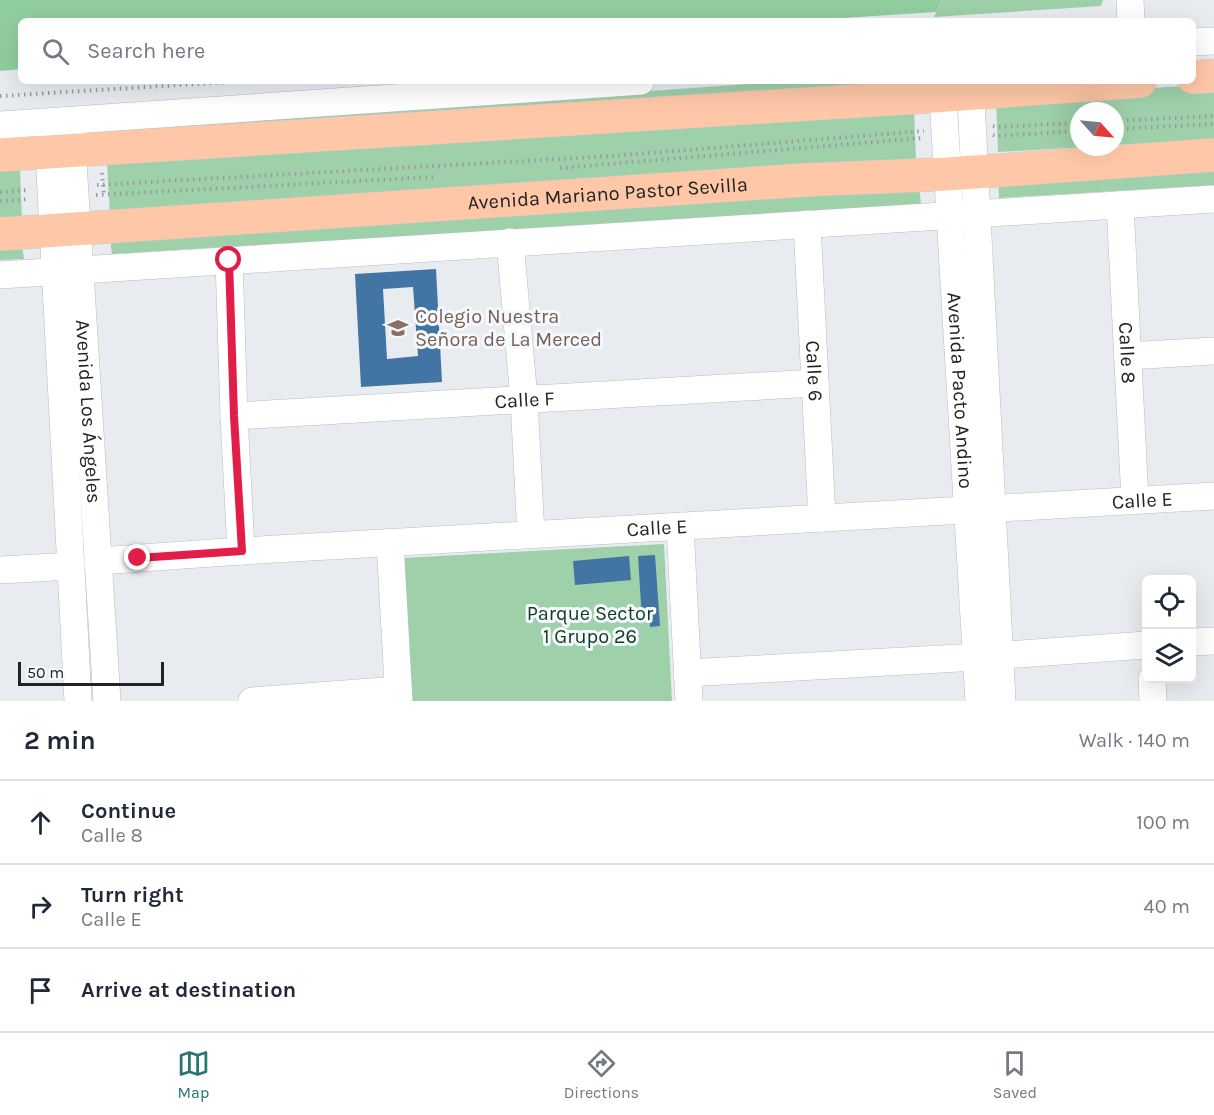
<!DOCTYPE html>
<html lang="en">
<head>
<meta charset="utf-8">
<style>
	:root { --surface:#fff; --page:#f6f6f7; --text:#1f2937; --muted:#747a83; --line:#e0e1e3; --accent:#297474 }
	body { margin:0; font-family:Karla,sans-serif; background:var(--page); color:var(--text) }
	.controls { position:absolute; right:18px; bottom:18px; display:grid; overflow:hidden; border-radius:9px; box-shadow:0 6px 24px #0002 }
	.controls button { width:54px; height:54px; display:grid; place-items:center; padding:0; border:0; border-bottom:2px solid var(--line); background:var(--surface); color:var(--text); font:30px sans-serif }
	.compass { position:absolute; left:1070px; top:102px; width:54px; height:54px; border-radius:50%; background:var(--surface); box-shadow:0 6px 24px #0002; rotate:117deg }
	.scale { position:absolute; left:18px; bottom:15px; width:146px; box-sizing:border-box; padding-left:6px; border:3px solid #222325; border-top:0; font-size:16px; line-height:21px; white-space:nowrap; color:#222325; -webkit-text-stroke:4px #f5f9fd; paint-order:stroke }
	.stop { position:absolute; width:18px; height:18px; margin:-14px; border:4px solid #e11d48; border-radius:50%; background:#fff }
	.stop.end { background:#e11d48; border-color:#fff; box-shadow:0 2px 6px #0008 }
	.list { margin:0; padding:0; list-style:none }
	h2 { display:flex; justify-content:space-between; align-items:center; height:78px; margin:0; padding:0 24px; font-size:26px }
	h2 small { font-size:20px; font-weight:400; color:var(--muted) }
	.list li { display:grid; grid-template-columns:39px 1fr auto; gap:18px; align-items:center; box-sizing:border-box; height:84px; padding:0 24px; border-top:2px solid var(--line) }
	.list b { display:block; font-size:22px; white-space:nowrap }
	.list p { margin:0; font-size:20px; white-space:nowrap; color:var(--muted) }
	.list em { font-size:20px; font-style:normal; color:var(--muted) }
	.icon { flex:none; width:33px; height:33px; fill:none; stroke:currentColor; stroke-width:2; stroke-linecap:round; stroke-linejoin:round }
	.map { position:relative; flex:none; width:1214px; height:701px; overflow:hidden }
	.search { position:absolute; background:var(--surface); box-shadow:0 6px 24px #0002; left:18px; right:18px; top:18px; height:66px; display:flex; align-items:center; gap:15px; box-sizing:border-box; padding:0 21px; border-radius:9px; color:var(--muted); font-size:22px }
	.sheet { height:330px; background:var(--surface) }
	nav { display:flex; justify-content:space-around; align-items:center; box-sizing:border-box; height:84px; border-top:2px solid var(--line); background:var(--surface); font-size:16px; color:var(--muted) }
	nav a { display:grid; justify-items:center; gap:3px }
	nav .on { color:var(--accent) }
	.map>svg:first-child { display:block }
</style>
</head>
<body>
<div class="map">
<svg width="1214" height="701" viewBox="0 0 1214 701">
	<rect width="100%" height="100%" fill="#e8ecf0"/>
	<g fill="#9ed0a9">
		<polygon points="942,0 1103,0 1101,6 934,17"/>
		<polygon points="793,81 913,81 94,142 92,130"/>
		<polygon points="1214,84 1214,140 1115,145 1115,111 1079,111 1079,147 1088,147 998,152 996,98"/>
		<polygon points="914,109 916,159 110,216 107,163"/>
		<polygon points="1214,163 1214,185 999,198 998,177"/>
		<polygon points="20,167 22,221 0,222 0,169"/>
		<polygon points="919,185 921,204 112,254 110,239"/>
		<polygon points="22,244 24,259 0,260 0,246"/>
		<polygon points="664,544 672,701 410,701 403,558"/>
	</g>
	<polygon fill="#91ce9f" points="0,0 942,0 936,12 797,21 21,21 21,69 0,71"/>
	<g fill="#4275a4" fill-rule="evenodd">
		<path d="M436 269 442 382 361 387 355 274ZM413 287 418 356 387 359 383 289Z"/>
		<polygon points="655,555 660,626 650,627 650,620 642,621 638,556"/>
		<polygon points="629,556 631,580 575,585 573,561"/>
	</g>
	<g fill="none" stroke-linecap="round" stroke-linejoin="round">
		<g stroke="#b9bdc1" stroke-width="28">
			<g id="minor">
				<polyline points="1130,0 1131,21"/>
				<polyline points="1193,42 1214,41"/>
				<path id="s1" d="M942 81 979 701"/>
				<polyline points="970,81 1002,701"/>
				<polyline points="0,125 641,81"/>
				<path id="s2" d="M71 130 107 701"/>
				<polyline points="48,133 78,701"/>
				<path id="s3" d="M1120 205 1135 500"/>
				<path id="s4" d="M807 224 822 518"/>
				<polyline points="510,242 524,399 530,517 532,534"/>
				<polyline points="229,260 234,416 241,551"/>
				<polyline points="0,275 1214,199"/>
				<polyline points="1128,356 1214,351"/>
				<path id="s5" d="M234 416 815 383"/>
				<polyline points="680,526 689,701"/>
				<polyline points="390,542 399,701"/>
				<path id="s6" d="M98 561 241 551 1214 496"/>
				<polyline points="0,570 71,566"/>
				<polyline points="1192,642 1214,641"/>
				<polyline points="687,673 977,657 1146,645"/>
				<polyline points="1152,678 1153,701"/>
				<polyline points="252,701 398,690"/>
			</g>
		</g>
		<g stroke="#cacacb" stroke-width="34">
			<g id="major">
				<polyline points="1193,77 1214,76"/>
				<polyline points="0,155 920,97 1140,81"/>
				<path id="s7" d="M0 234 805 180 947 174 1214 155"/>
			</g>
		</g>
		<g stroke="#999b9f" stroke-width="4" stroke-dasharray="1.5 4.5" stroke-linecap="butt">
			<polyline points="0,96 245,81"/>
			<polyline points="1115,121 1214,116"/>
			<polyline points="993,126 997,127 1079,123"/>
			<polyline points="1115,129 1214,124"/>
			<polyline points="993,135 997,136 1079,131"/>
			<polyline points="560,168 923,138"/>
			<polyline points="102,173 104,195"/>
			<polyline points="97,185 611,156 924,131"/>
			<polyline points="0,192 29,190"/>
			<polyline points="96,195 433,177"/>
			<polyline points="0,201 29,199"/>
		</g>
		<use href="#minor" stroke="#fff" stroke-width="27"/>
		<use href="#major" stroke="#fec7a7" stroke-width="33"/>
	</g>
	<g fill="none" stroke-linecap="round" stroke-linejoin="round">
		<polyline stroke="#e11d48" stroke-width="8" points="138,558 242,551 234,416 229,260"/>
	</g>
	<defs>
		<g id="school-bare" transform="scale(1.62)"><path d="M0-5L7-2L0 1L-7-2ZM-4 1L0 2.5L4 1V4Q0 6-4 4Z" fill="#8d6e63" stroke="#f5f9fd" stroke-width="2.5" paint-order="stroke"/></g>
	</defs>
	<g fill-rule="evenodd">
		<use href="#school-bare" x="398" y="328"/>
	</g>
	<g text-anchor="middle" stroke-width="6" stroke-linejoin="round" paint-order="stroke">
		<g font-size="20" fill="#222325" stroke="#f5f9fd">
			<text dy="7" stroke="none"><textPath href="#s7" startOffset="609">Avenida Mariano Pastor Sevilla</textPath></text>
			<text dy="7" stroke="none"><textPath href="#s3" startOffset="148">Calle 8</textPath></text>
			<text dy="7" stroke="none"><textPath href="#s4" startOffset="147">Calle 6</textPath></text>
			<text dy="7" stroke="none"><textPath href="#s1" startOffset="310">Avenida Pacto Andino</textPath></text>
			<text dy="7" stroke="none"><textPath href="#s5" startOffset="291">Calle F</textPath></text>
			<text dy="7" stroke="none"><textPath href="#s2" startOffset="282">Avenida Los Ángeles</textPath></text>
			<text dy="7" stroke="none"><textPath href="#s6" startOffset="1046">Calle E</textPath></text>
			<text dy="7" stroke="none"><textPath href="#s6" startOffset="560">Calle E</textPath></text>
		</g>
		<g font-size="20" fill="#785e54" stroke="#f5f9fd" text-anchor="start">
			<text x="415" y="323">Colegio Nuestra<tspan x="415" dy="23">Señora de La Merced</tspan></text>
		</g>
		<g font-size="20" fill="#0e3c1d" stroke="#f5f9fd">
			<text x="590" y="620">Parque Sector<tspan x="590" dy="23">1 Grupo 26</tspan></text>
		</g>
	</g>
</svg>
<div class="controls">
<button><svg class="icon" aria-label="locate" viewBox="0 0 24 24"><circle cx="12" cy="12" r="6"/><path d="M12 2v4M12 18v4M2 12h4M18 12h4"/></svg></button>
<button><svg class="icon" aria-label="layers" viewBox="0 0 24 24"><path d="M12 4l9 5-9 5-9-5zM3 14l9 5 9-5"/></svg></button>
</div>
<svg class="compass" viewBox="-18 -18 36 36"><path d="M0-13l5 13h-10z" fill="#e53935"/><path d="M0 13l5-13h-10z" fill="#747a83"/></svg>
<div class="scale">50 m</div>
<div class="stop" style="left:229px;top:260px"></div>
<div class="stop end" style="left:138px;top:558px"></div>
<div class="search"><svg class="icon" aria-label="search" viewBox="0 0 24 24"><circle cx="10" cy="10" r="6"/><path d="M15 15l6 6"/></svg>Search here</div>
</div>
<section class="sheet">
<h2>2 min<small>Walk · 140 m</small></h2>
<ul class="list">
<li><svg class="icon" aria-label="ahead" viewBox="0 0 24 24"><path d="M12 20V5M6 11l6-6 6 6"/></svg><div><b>Continue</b><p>Calle 8</p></div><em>100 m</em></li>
<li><svg class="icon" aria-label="right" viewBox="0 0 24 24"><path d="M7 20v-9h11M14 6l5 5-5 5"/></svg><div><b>Turn right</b><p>Calle E</p></div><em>40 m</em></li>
<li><svg class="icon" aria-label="arrive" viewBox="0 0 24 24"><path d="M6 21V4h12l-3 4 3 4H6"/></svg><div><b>Arrive at destination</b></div></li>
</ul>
</section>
<nav>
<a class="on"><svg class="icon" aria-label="map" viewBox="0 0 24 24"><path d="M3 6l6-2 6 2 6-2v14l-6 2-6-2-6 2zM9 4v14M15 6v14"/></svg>Map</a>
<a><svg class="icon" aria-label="directions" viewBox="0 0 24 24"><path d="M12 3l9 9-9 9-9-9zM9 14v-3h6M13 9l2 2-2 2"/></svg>Directions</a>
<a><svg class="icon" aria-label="saved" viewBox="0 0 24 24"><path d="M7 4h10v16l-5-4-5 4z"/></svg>Saved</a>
</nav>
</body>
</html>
